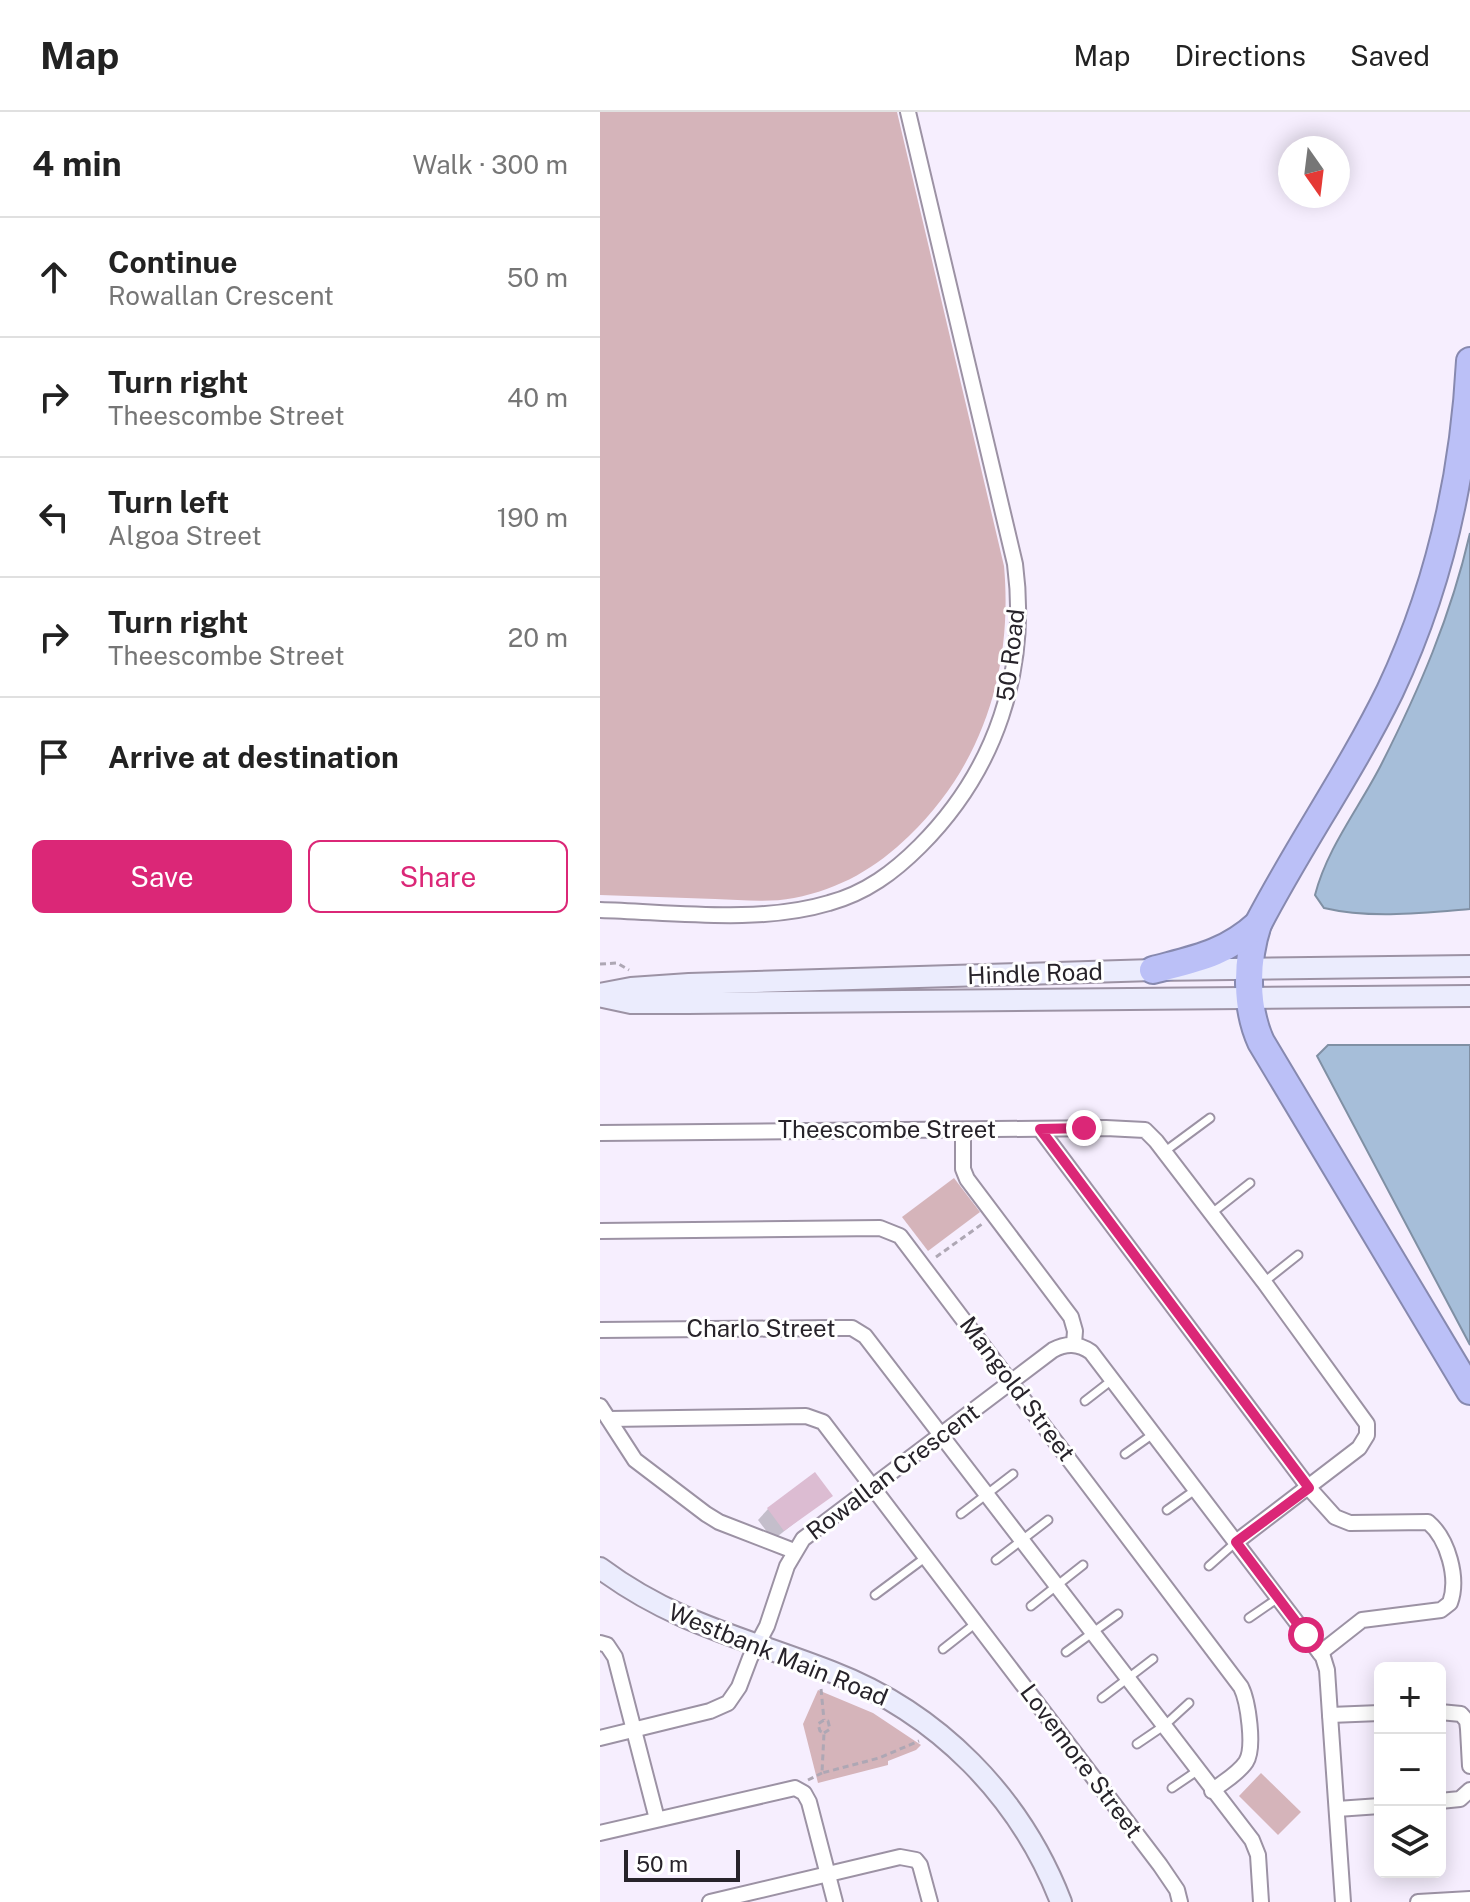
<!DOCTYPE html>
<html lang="en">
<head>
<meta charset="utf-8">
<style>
	:root { --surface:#fff; --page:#f6f6f6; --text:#222; --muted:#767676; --line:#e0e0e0; --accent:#db2777 }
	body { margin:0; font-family:"Public Sans",sans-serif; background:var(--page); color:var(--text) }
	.controls { position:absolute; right:24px; bottom:24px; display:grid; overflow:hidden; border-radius:12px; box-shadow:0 4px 20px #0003 }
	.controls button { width:72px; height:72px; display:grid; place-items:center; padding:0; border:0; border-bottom:2px solid var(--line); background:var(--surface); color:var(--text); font:40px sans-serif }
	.compass { position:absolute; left:678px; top:24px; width:72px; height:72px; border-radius:50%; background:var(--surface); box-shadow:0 4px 20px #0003; rotate:166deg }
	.scale { position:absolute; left:24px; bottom:20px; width:116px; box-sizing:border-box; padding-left:8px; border:4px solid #27232a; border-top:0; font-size:22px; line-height:28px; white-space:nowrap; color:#27232a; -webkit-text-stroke:6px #fff; paint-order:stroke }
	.stop { position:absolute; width:24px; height:24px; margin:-18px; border:6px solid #db2777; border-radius:50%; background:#fff }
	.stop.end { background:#db2777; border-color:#fff; box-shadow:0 2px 8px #0008 }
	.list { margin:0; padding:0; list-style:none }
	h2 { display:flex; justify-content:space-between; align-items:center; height:104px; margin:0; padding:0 32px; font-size:34px }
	h2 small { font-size:26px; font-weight:400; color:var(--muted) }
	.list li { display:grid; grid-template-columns:52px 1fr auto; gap:24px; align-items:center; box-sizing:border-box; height:120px; padding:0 32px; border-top:2px solid var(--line) }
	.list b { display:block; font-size:30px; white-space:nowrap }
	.list p { margin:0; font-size:26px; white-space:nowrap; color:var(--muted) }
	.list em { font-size:26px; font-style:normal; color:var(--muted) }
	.actions { display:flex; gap:16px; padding:24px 32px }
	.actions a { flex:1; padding:18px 0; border:2px solid var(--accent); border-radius:12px; text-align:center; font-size:28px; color:var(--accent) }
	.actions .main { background:var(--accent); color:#fff }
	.icon { flex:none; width:44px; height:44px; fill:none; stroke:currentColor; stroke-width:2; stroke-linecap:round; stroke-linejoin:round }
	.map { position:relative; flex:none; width:870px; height:1790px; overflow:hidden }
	header { display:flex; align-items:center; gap:48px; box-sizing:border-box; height:112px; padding:0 40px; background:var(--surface); border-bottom:2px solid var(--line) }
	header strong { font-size:38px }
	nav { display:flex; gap:44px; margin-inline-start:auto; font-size:28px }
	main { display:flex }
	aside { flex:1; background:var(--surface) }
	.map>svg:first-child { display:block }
</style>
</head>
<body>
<header>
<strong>Map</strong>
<nav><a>Map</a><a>Directions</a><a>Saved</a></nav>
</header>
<main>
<aside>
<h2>4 min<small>Walk · 300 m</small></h2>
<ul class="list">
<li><svg class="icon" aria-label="ahead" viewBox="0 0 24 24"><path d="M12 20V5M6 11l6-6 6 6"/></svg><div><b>Continue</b><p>Rowallan Crescent</p></div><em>50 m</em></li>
<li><svg class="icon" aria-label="right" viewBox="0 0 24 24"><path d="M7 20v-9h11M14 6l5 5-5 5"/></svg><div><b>Turn right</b><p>Theescombe Street</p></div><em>40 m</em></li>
<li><svg class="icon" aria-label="left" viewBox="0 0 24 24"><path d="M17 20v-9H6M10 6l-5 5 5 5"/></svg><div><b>Turn left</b><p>Algoa Street</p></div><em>190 m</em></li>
<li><svg class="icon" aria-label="right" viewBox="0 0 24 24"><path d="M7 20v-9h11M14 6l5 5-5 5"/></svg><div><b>Turn right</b><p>Theescombe Street</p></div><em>20 m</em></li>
<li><svg class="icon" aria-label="arrive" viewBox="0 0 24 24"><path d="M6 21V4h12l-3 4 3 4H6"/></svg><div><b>Arrive at destination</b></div></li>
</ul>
<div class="actions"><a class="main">Save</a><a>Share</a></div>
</aside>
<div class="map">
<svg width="870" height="1790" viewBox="0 0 870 1790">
	<rect width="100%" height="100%" fill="#f6eefe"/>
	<g fill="#d5b4ba">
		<path d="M0 0H297L404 454C413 555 384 652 309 724 276 756 240 777 194 786 168 791 141 788 115 787 77 786 38 784 0 783Z"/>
		<polygon points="354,1066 380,1100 328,1139 302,1105"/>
		<polygon points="218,1578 273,1601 321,1633 316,1638 288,1649 288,1653 218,1671 203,1612"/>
		<polygon points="661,1661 701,1700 678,1723 639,1684"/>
	</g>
	<g fill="#a6bed9" stroke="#8090a4" stroke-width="2">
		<path d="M870 421V797C823 801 770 807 724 796L715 783C727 736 759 696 781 653 819 578 851 504 870 421Z"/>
		<polygon points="728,933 870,933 870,1233 717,944"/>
	</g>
	<polygon fill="#0003" points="230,1383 173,1428 158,1408 168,1397"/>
	<polygon fill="#dcbcd2" points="215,1360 233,1384 184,1419 167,1396"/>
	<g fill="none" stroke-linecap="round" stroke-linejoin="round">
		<g stroke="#9c92a4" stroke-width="11">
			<g id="lane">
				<polyline points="564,1040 610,1006"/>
				<polyline points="612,1101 650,1071"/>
				<polyline points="664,1170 698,1143"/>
				<polyline points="485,1289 512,1268"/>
				<polyline points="525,1342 553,1322"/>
				<polyline points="567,1398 595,1378"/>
				<polyline points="361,1402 413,1362"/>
				<polyline points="396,1448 448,1408"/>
				<polyline points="609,1454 636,1430"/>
				<polyline points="275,1483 326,1445"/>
				<polyline points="431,1494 483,1453"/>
				<polyline points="649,1506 678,1486"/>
				<polyline points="343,1537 376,1511"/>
				<polyline points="466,1540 518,1502"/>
				<polyline points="502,1586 553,1547"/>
				<polyline points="537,1632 565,1613 589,1591"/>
				<polyline points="572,1676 597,1659"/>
			</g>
		</g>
		<g stroke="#9c92a4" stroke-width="18">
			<g id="street">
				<path d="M0 798C73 800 159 812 229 791 266 781 294 760 320 734 396 658 429 558 415 452L308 0"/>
				<path d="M440 1017 709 1376 735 1405 750 1411 828 1410C848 1427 859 1466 850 1491L841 1498 762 1508 720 1541"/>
				<polyline points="363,1018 363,1057 367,1067 471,1205 475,1219 474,1232"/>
				<polyline points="0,1021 506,1016 545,1018 556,1029 664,1170 767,1312 767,1323 759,1336 636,1430"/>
				<path d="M0 1119 280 1116 300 1124 641 1575C648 1589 655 1636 646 1650 638 1662 623 1670 612 1679"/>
				<polyline points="0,1218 236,1216 252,1216 265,1224 652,1728 658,1743 661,1790"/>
				<polyline points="0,1294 35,1348 106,1402 119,1410 194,1439"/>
				<polyline points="9,1307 206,1304 223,1310 560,1753 577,1778 580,1790"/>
				<polyline points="0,1531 7,1533 15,1545 57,1707"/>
				<polyline points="840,1600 861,1602 867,1609 868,1617 870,1654"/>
				<polyline points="730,1603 780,1601"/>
				<path d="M0 1626 110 1599 128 1591 139 1575 150 1546 167 1514 187 1454 203 1427 453 1238C466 1231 478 1231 491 1240L723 1545 727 1558 730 1603 743 1790"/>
				<polyline points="840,1689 860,1687 870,1678"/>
				<polyline points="737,1697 780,1694"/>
				<polyline points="0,1721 195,1676 204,1681 209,1690 235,1790"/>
				<polyline points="110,1790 300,1745 316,1748 320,1753 330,1790"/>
				<polyline points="818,1790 870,1787"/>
			</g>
		</g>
		<g stroke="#9c92a4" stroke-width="24">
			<g id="secondary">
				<polyline points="0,882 31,876 89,872 553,858 870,854"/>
				<polyline points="3,885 31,891 87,891 870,884"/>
				<path d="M0 1456C75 1512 148 1527 232 1560 338 1601 420 1684 461 1790"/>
			</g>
		</g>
		<g stroke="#8789af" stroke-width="30">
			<g id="highway">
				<path d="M870 249C864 364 839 475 790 579 751 659 699 733 658 812 646 848 645 895 661 930L870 1279"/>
				<path d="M553 858C594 847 625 842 658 812"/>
			</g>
		</g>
		<g stroke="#aea7b4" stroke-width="3" stroke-dasharray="6 4" stroke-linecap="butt">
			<polyline points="0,852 17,851 29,858"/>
			<polyline points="336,1145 382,1112"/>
			<polyline points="221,1577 224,1608"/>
			<polyline points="224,1621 230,1617 228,1609 224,1608 218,1612 220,1619 224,1621 222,1661 279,1646 319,1629"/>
			<polyline points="208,1668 222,1661"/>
		</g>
		<use href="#lane" stroke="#fff" stroke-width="7"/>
		<use href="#street" stroke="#fff" stroke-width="14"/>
		<use href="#secondary" stroke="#ebecfd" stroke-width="20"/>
		<use href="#highway" stroke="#bbc0f7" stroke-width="26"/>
	</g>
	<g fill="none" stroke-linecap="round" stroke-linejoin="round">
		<polyline stroke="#db2777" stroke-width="10" points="484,1016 440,1017 709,1376 636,1430 706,1523"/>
	</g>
	<g text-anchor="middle" stroke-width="6" stroke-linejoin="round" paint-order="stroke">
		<g font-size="24" fill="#27232a" stroke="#fff">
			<text transform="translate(411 543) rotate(-83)" y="8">50 Road</text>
			<text transform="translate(435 862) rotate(-2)" y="8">Hindle Road</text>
			<text x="287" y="1026">Theescombe Street</text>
			<text x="161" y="1225">Charlo Street</text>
			<text transform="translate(417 1277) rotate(53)" y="8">Mangold Street</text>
			<text transform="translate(293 1360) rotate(-37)" y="8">Rowallan Crescent</text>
			<text transform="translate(178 1543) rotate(22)" y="8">Westbank Main Road</text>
			<text transform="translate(481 1649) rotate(53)" y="8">Lovemore Street</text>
		</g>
	</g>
</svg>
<div class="controls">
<button>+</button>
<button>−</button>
<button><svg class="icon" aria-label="layers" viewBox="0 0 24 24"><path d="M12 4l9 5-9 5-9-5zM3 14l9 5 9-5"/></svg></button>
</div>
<svg class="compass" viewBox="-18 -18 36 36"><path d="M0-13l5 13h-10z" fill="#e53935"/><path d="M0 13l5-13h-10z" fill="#767676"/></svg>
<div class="scale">50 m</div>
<div class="stop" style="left:706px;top:1523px"></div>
<div class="stop end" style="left:484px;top:1016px"></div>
</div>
</main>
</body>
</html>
